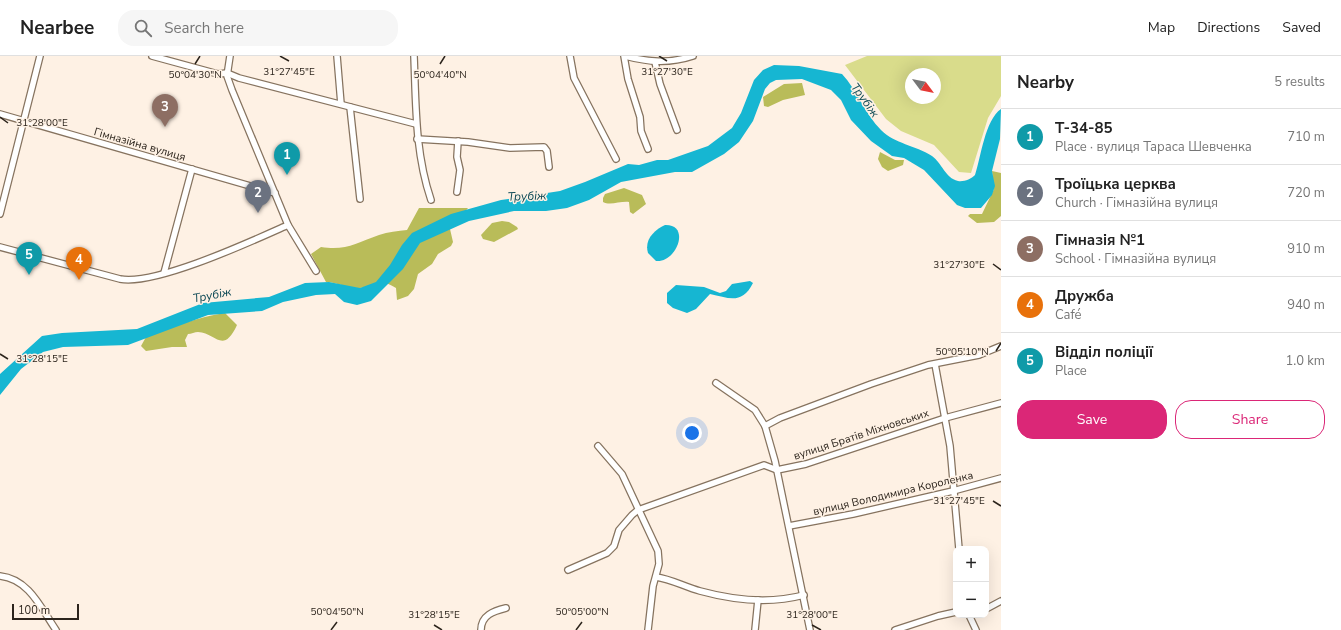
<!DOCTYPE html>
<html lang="en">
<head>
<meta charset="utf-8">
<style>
	:root { --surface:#fff; --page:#f6f6f6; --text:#222; --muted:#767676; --line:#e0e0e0; --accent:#db2777 }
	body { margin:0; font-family:"Nunito Sans",sans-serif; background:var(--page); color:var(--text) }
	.controls { position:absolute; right:12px; bottom:12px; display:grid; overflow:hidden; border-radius:8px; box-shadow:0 4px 16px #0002 }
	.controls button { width:36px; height:36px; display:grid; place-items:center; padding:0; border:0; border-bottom:1px solid var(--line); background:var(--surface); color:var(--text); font:20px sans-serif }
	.compass { position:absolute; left:905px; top:12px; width:36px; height:36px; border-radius:50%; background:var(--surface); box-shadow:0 4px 16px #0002; rotate:122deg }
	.scale { position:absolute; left:12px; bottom:10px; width:67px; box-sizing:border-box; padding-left:4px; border:2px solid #2c241c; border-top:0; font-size:11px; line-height:14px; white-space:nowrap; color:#2c241c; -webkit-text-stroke:3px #fef1e4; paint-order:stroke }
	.you { position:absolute; left:692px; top:377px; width:14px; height:14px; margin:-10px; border:3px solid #fff; border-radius:50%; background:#1a73e8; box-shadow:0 0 0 6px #1a73e833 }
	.badge { display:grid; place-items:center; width:26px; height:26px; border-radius:50%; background:var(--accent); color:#fff; font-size:13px; font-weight:700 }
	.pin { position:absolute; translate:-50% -33px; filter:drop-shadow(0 1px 2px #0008) }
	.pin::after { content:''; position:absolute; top:21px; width:14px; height:12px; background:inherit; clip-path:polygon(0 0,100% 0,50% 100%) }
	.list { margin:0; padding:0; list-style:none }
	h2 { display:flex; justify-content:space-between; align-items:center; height:52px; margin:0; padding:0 16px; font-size:17px }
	h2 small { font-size:13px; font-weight:400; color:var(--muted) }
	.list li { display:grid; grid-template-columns:26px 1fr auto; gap:12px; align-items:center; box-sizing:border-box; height:56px; padding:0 16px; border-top:1px solid var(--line) }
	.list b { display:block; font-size:15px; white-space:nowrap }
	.list p { margin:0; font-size:13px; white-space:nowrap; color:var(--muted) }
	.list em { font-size:13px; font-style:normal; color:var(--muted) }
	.actions { display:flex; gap:8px; padding:12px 16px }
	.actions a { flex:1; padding:9px 0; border:1px solid var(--accent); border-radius:16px; text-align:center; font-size:14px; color:var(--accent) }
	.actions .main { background:var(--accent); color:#fff }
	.icon { flex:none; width:22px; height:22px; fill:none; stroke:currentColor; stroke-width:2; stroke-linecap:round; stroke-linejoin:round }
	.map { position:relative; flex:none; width:1001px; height:574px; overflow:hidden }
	header { display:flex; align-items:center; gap:24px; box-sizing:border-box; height:56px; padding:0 20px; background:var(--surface); border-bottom:1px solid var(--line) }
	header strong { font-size:19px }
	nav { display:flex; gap:22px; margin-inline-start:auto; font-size:14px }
	.search { width:280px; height:36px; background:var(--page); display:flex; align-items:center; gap:10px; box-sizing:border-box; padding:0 14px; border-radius:16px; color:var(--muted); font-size:15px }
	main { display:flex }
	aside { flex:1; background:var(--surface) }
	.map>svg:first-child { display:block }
</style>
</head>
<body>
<header>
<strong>Nearbee</strong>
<div class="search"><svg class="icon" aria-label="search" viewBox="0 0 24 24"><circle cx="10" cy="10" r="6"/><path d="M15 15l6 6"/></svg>Search here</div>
<nav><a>Map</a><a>Directions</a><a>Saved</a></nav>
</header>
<main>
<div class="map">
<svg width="1001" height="574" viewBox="0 0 1001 574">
	<rect width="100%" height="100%" fill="#fef1e4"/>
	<path fill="#d9dc8b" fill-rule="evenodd" d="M867 0H1001V40L988 62 971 117 959 116 934 89 901 75 886 63 845 9ZM911 18H935V42H911Z"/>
	<g fill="#b9bc59">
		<polygon points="802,27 805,39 783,44 768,51 764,50 763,41 784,28"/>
		<polygon points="880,96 895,104 904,104 903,109 888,115 882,111 878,103"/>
		<polygon points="992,115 1001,117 1001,160 994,166 977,167 968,160 970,158 982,158 994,133"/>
		<path d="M624 132 642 139 646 148 633 158 630 156 629 146C620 145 610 150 603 146V142L605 138Z"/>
		<path d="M419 152H468L450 173 453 186 451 190 438 198 432 208 418 218 414 233 408 240 397 244 396 232C376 220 377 230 360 232 349 233 337 226 326 226L311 198 321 191C346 195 356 187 379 179 388 176 398 175 407 174Z"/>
		<polygon points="502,165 509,166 517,171 518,173 494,186 483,183 481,179 492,167"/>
		<path d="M225 257 237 269C223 299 216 277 198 276 195 276 191 278 188 278L185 284 187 291H172L146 295 141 290 146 281C172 271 198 261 225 257Z"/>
	</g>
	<g fill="#16b6d2">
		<path d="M774 9 799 10 842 18C857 34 865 58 881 74 895 88 915 89 932 100 942 107 945 122 958 125 964 126 971 123 975 119 981 101 985 64 1001 53L1000 83 992 115 995 130 992 139 981 152H965L957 149 924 114 904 102 892 100 871 85 851 64 841 44 831 34 802 23 776 24 770 27 765 33 753 65 739 86 724 98 692 116H675L621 126 589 144 567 152 546 155H514L469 165 420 187 403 213 371 245 357 249 344 246 335 238 316 239 283 246 262 255 208 259 128 289 63 291 43 296 21 313 0 339V318L42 280 62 277 137 273 203 247 269 241 305 227 329 226 360 232 376 226 390 209 402 189 412 177 451 158 501 144 560 135 585 126 628 108 639 109 657 104H668L708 90 732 72 741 57 754 24 763 14Z"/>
		<path d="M665 169C691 168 677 207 656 205L648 197C644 184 654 174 665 169Z"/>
		<path d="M750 225 753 227C742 249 729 242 710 238L696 253 687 257 673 252 667 247V237L676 229 704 231 720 237 726 235 732 228Z"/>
	</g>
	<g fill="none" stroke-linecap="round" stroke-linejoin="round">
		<g stroke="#86735f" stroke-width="8">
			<g id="minor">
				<polyline points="152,0 218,18 227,17 239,22 416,68"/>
				<polyline points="230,0 227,20 232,34 288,169 316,215"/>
				<polyline points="337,0 341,48"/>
				<path d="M414 0C416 49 415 97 431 144"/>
				<polyline points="570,0 574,22 616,103"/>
				<polyline points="624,0 628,23 640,61 641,75 648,93"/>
				<path d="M625 0C648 6 669 8 693 0"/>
				<polyline points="655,6 660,28 677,74"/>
				<polyline points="350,51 360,143"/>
				<polyline points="0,58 275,137"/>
				<polyline points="417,83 468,86 510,92 544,91 547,95 549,111"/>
				<polyline points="457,136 460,114 457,101 458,85"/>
				<polyline points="0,158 40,0"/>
				<path d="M0 191 120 223C155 230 252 185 288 169"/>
				<polyline points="164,217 192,113"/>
				<polyline points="935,308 950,390 959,493"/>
				<polyline points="716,327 755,354 765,370 775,405 810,574"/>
				<polyline points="765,370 780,362 871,328 928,309 979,299 1001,290"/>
				<polyline points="598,390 622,418 658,495 659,508 653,530 648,574"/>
				<polyline points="789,470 853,458 953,435 1001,422"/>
				<polyline points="568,514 607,497 614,490 619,474 632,459 638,454 764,409 777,414 806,408 945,362 1001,347"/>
				<path d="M0 520C29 523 41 552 56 574"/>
				<path d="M656 521C671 523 685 531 700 535 733 544 770 548 804 539"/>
				<polyline points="986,553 1001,545"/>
				<polyline points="969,559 976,574"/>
				<path d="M481 574C481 559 494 555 506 552"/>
				<polyline points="755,574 758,544"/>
				<polyline points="895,574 938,560 956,556"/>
			</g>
		</g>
		<use href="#minor" stroke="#fff" stroke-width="5.5"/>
	</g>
	<path fill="none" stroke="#2c241c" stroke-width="1.5" d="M280 0 289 5M659 0 667 5M195 8 200 0M440 8 445 0M0 61 8 67M993 208 1001 214M996 295 1001 287M0 298 8 303M993 445 1001 450M434 569 442 574M812 569 821 574M331 574 337 566M576 574 582 566"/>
	<g text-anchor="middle" stroke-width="3" stroke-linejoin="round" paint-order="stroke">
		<g font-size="11" fill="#2c241c" stroke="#fef1e4">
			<text transform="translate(140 88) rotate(16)" y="4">Гімназійна вулиця</text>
			<text transform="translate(861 378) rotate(-18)" y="4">вулиця Братів Міхновських</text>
			<text transform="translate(893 437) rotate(-13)" y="4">вулиця Володимира Короленка</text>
		</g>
		<g font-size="12" font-style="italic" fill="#0e4a56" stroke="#fef1e4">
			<text transform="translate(865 44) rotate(54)" y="4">Трубіж</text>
			<text transform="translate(527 140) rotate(-2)" y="4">Трубіж</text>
			<text transform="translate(212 239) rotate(-11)" y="4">Трубіж</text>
		</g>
	</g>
	<g font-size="10" text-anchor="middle" fill="#2c241c" stroke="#fef1e4" stroke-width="3" stroke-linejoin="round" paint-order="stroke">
		<text x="289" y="19">31°27'45"E</text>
		<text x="667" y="19">31°27'30"E</text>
		<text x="195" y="22">50°04'30"N</text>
		<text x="440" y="22">50°04'40"N</text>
		<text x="42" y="70">31°28'00"E</text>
		<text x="959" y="212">31°27'30"E</text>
		<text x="962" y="299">50°05'10"N</text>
		<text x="42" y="306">31°28'15"E</text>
		<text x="959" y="448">31°27'45"E</text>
		<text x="337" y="559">50°04'50"N</text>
		<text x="582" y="559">50°05'00"N</text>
		<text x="434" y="562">31°28'15"E</text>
		<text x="812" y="562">31°28'00"E</text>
	</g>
</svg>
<div class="controls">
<button>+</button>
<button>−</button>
</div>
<svg class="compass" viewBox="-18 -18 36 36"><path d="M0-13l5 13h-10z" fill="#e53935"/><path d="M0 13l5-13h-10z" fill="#767676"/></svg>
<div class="scale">100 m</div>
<div class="you"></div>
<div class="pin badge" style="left:287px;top:119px;background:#0f9aa8">1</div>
<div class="pin badge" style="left:258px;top:157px;background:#6b7280">2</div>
<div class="pin badge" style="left:165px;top:71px;background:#8d6e63">3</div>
<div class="pin badge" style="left:79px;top:224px;background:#e8710a">4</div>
<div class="pin badge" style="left:29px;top:219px;background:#0f9aa8">5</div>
</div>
<aside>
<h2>Nearby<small>5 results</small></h2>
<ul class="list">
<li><span class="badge" style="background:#0f9aa8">1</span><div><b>Т-34-85</b><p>Place · вулиця Тараса Шевченка</p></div><em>710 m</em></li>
<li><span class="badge" style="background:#6b7280">2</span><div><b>Троїцька церква</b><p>Church · Гімназійна вулиця</p></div><em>720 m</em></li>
<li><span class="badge" style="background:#8d6e63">3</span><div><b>Гімназія №1</b><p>School · Гімназійна вулиця</p></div><em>910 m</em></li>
<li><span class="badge" style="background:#e8710a">4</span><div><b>Дружба</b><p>Café</p></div><em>940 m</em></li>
<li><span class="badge" style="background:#0f9aa8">5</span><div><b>Відділ поліції</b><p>Place</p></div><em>1.0 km</em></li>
</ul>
<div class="actions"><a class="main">Save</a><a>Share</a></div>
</aside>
</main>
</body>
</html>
